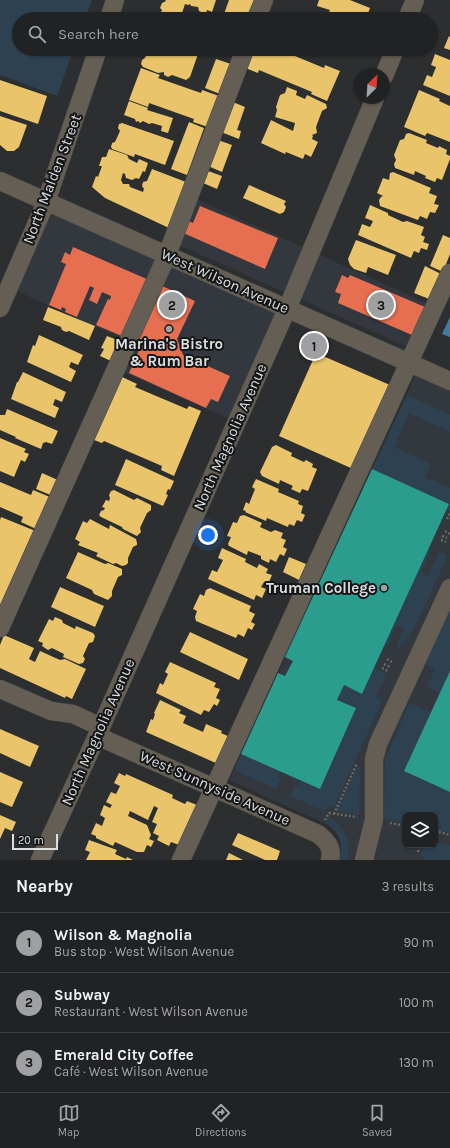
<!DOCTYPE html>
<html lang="en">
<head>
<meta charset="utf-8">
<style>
	:root { --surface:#212223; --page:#2d2f30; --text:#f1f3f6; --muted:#a2a4a6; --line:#3e3f41; --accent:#9fa0a2 }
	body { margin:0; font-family:Karla,sans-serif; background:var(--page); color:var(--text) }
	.controls { position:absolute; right:12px; bottom:12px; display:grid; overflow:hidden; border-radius:8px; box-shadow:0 1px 3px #0004 }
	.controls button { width:36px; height:36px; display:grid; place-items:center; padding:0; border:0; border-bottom:1px solid var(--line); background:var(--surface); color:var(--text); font:20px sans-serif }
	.compass { position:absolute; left:354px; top:68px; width:36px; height:36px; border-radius:50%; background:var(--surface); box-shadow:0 1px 3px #0004; rotate:25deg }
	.scale { position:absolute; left:12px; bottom:10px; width:46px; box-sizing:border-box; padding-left:4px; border:2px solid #dddee0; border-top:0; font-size:11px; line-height:14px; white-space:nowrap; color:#dddee0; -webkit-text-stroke:3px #151617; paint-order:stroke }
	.you { position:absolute; left:208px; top:535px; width:14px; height:14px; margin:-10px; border:3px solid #fff; border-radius:50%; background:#1a73e8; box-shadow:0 0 0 6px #1a73e833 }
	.badge { display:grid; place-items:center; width:26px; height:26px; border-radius:50%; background:var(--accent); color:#111; font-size:13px; font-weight:700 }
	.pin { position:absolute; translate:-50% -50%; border:2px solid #fff; box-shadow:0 1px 4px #0006 }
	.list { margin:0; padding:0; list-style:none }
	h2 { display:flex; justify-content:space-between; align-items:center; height:52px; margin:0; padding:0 16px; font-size:17px }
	h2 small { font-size:13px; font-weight:400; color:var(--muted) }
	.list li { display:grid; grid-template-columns:26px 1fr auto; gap:12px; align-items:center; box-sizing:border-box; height:60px; padding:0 16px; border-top:1px solid var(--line) }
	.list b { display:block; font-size:15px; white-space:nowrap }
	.list p { margin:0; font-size:13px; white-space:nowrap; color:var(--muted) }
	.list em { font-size:13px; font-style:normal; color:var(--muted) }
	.icon { flex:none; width:22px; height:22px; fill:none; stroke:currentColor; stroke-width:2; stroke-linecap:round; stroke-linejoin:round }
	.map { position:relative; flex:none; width:450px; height:860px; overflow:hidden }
	.search { position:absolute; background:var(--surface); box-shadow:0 1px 3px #0004; left:12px; right:12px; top:12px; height:44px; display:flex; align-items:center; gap:10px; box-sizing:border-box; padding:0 14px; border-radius:22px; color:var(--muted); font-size:15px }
	.sheet { height:232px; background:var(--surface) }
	nav { display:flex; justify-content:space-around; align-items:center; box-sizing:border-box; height:56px; border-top:1px solid var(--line); background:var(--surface); font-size:11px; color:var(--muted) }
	nav a { display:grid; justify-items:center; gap:2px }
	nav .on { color:var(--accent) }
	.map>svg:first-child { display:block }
</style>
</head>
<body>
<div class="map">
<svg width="450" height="860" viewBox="0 0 450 860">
	<rect width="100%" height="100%" fill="#2c2e2f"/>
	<g fill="#32383e" fill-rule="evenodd">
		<polygon points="192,197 433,306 412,349 174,243"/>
		<polygon points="46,202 287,309 234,421 116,369 130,342 10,288"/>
		<path d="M419 368 450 381V860H339L341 854 340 840 338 834 330 826 229 780ZM405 815H435V845H405Z"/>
	</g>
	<g fill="#2e4150">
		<polygon points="0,0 92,0 85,19 19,19 19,49 74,49 57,96 0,75"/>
		<polygon points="407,395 450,415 450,432 409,413 394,447 431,464 425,477 450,488 450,512 372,469"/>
		<path d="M428 549 431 550 421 572 428 576 439 552 447 556C438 576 413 641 396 650H395L404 628 397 625 388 645 385 644Z"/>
		<polygon points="450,609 450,671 440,693 427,687 435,669 425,664"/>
		<polygon points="374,668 387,674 376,697 380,698 380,706 334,807 327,806 324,811 290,796 295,785 298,786 301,781 320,789 356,708 337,700 344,685 362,694"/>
		<polygon points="409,703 431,712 404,771 450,792 450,833 435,830 435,815 405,815 405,823 384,819 385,760"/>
		<polygon points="241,754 280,771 277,777 281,779 276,789 234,770"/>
		<polygon points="357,766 360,767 359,815 337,811"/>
		<path d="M328 817C345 825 351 842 347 860H339C345 845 339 831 325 823Z"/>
		<polygon points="435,842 450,845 450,860 424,860 421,855 424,845 435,845"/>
	</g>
	<g fill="#e9c46a">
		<polygon points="165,0 216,0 212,12 207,10 206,14 199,11 198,7 191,6 190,4 188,5 185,4 182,13 185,15 191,15 194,18 197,15 204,18 204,19 158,19 162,10 160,8 162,3 166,1"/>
		<polygon points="229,0 254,0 247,19 229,19 223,17"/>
		<polygon points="319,0 350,0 370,8 366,19 334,19 327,16 330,10 317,6"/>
		<polygon points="449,36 450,37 450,50 444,48"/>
		<polygon points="148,49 185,49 198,54 190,77 186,80 172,75 168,77 164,75 164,72 158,73 143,67 141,64 142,60 145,58"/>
		<polygon points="251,49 278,49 324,68 325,65 340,71 327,101 311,94 312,92 259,70 258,73 243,67"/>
		<polygon points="435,54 450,60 450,96 423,85 427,75 432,77 436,67 431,65"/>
		<polygon points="216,59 231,64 220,94 205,88"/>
		<polygon points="141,68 160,75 158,78 201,93 202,90 219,96 208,127 193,122 194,119 149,103 148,107 129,100"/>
		<polygon points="0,80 47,96 38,124 0,111"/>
		<polygon points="287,87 297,91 296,95 305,99 307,95 326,104 327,108 322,111 316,127 317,133 312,135 313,136 312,139 318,142 311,157 305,154 303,159 286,152 285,154 261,143 271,120 293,131 295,123 275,117 277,110 276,107 280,95 285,93"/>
		<polygon points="419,90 440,99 439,101 450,106 450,142 427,133 425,136 404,127"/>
		<polygon points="129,101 148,108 147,110 173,118 168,133 161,131 162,126 152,123 149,124 143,121 140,123 138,121 136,122 135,119 124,115"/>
		<polygon points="233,102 245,107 237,130 241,131 239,139 221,132"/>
		<polygon points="0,116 27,125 19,147 14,151 7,151 0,145"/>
		<polygon points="189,122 204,128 187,175 171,169"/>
		<polygon points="122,123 174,141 165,165 135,154 134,157 112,149 111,147 112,143 115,142 120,131 118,128 119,124"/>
		<polygon points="409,133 427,140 426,143 438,148 439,146 447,150 446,154 450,156 450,159 442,180 437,178 435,182 425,178 426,176 415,171 414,175 395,168 394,164 396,160 394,155 400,140 404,139 406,134"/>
		<polygon points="218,140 232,145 222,172 208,166"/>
		<polygon points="109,149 127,155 129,159 137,163 139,159 148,163 145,172 143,171 139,179 136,178 132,180 126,178 125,174 123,173 121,180 123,184 129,184 130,187 143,192 144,189 142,186 143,182 147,181 152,169 186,182 169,228 105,198 92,187 96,176 98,177 102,166 99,166 102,157 106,157"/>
		<polygon points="208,171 222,176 217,189 203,183"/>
		<polygon points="393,172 431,188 429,193 437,196 434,204 439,205 435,213 430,212 427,219 420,216 418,220 380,206 379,200 381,197 383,196 377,193 383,178 389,180 390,173"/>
		<polygon points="249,185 286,201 284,204 286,207 284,212 280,214 243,198"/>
		<polygon points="370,205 388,213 388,215 403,222 407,221 424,227 421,235 425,237 423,242 429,244 427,250 421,248 419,253 414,251 411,258 358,235 362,224 370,227 373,221 365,218"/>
		<polygon points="443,235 450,238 450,254 443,272 430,266"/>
		<polygon points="356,240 396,255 388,275 368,267 366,273 354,269 350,265 348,259"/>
		<polygon points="425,266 441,274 429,299 414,293"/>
		<polygon points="48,307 95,326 89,340 69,331 66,332 62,330 61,327 43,320"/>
		<polygon points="39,335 83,355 78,365 71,362 69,367 76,371 71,382 27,362 33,345 35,346"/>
		<polygon points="107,336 120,341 111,361 100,356 104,349 101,348"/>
		<polygon points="316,353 390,385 353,469 279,436"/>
		<polygon points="23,372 66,392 62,402 55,399 53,405 59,408 55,418 11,399 17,382 18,382"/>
		<polygon points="120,376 137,384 135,387 187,409 189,406 201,411 174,476 161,470 162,466 104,441 102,443 94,440"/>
		<polygon points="7,409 58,431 52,444 46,442 43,443 41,449 15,438 16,437 0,430 0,415 5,415"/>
		<polygon points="0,438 26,449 24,452 29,454 25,462 21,460 14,477 0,471"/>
		<polygon points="276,445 292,453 291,456 304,462 306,460 313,464 312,467 317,469 308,491 302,489 300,493 291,489 293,486 280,480 279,484 262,476 260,472 272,447"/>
		<polygon points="126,459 174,481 170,490 168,489 166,494 168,495 163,506 115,485"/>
		<polygon points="42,473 60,481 53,496 36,489"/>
		<polygon points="256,479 279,489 278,492 299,501 298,504 303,506 301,513 305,515 302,522 297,520 294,526 289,524 288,527 267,518 266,521 245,512 246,511 243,510 246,502 249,504 255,489 252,487"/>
		<polygon points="0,482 31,495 33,490 50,497 36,529 21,522 23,517 0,507"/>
		<polygon points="114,490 134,500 137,498 151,505 151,510 147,513 140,528 141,532 137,536 123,529 122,527 101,517 99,515 101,511 104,510 105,508 102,507 106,500 109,501 110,498 109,495 111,491"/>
		<polygon points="244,515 262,523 260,527 271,532 275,530 283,533 281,538 286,540 283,547 287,549 284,556 280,554 276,562 270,559 269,563 261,559 261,556 248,551 247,555 229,546 228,544 231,537 227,536 233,522 237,523 240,516"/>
		<polygon points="1,517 38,532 0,618 0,520"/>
		<polygon points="90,519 109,529 110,525 136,539 137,543 137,545 133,547 128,558 128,563 126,565 122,566 116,563 113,564 96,556 98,553 78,545 80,542 75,539 83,521 87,523"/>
		<polygon points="222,548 246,559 245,562 257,568 259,564 268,569 266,573 272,575 268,584 264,582 261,587 266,589 262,598 256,595 254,600 208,579 212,570 217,572 223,560 218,558"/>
		<polygon points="78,552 105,564 108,563 122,569 122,575 118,577 112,591 112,596 108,600 94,594 92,590 66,578"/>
		<polygon points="289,557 306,564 299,580 283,572"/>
		<polygon points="60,587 104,606 95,627 51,607"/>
		<polygon points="210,588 251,606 249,611 255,614 251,622 255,624 252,630 248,628 244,637 238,634 236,638 196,621 195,617 197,611 193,609 200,594 204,596 206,590"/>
		<polygon points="55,617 62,620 63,623 75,629 76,626 93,633 95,636 93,642 89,643 83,656 85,659 83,663 79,664 63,657 64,654 52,648 48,650 42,646 43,643 38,641 49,619 53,621"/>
		<polygon points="190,632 248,659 239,680 180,652"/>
		<polygon points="4,635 34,648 29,659 35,662 40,651 60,660 65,659 86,669 72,699 66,696 65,698 0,668 0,645"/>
		<polygon points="170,662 216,683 214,687 220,689 216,698 220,700 217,706 214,704 209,712 204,710 201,715 156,693 160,683 163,685 168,674 165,672"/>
		<polygon points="160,700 181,710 179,713 186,716 183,723 203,732 206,724 222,731 221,733 230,737 218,764 146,732 151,719 153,720 155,714 154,713"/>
		<polygon points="0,729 39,746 30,767 0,753"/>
		<polygon points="0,772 23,782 12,807 0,802"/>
		<polygon points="119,773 125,776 126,774 173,795 172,798 185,804 187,801 197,805 179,845 171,842 169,846 157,840 159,836 153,833 157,824 152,822 158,808 154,806 148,820 130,811 128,816 147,825 151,835 149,839 154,841 151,847 147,845 144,852 137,852 115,842 113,846 96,838 96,836 91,834 96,823 102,826 105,818 100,815 104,805 110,808 112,805 106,802 111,792 116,794 120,786 114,783"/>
		<polygon points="0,815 16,822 12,831 5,828 0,839"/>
		<polygon points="238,833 280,851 277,860 265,860 232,845"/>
		<polygon points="89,840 117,850 115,854 126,859 127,857 133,860 86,860 90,852 85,850"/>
		<polygon points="229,853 243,860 226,860"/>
	</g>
	<g fill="#e76f51">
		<polygon points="200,206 278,238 265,269 181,232 187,220 193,223"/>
		<polygon points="73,247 149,280 124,337 96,325 108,299 110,300 111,296 102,292 97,304 89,300 94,288 90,286 77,317 65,312 66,309 62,307 61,310 49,305 66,264 61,262 65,252 70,255"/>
		<polygon points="342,275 348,278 350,275 425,307 412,335 338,303 341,294 335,292"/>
		<polygon points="160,285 195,301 177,339 183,355 230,376 218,402 211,399 206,408 129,373 143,341 137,338"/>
	</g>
	<g fill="#2a9d8f">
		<polygon points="372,469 449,504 362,694 344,685 337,700 356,708 320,789 241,754 278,673 285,676 293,661 285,657"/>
		<polygon points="450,671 450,792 404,771"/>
	</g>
	<polygon fill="#457b9d" points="450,317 450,337 442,334"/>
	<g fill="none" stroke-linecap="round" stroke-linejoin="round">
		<g stroke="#494a4a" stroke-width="19">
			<g id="minor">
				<polyline points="109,19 115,0"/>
				<polyline points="256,19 264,0"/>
				<polyline points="407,19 415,0"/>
				<polyline points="384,76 395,49"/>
				<polyline points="0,181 450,381"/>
				<polyline points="0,308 46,202 98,49"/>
				<polyline points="0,628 167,255 245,49"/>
				<polyline points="0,689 51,711 73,714 101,727"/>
				<path d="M97 736 318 834C327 841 333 848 330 860"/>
				<polyline points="40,860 97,736 287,309 375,98"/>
				<polyline points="181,860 450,273"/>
				<polyline points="364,860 374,820 374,759 378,744 450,588"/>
			</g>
		</g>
		<g stroke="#6c6863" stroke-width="2.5" stroke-dasharray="2 2" stroke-linecap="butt">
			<polyline points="447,519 450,513"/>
			<polyline points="445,531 450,534"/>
			<polyline points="442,536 447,538"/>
			<polyline points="441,540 446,542"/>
			<polyline points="387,659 392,662"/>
			<polyline points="384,664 390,667"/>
			<polyline points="382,668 388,671"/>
			<polyline points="334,814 357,763"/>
			<polyline points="325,820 329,813 357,817"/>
			<polyline points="390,823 405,826"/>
			<polyline points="435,831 450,835"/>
			<polyline points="418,852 420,845"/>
		</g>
		<use href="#minor" stroke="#645e55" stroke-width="18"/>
	</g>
	<g fill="#9fa0a2" stroke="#151617" stroke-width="1.5">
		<circle cx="169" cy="329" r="4"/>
		<circle cx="384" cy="588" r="4"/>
	</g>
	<g text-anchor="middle" stroke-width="4" stroke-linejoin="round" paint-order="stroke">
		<g font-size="15" fill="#dddee0" stroke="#151617">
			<text transform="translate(52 179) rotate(-69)" y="5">North Malden Street</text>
			<text transform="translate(225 281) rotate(24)" y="5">West Wilson Avenue</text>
			<text transform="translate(230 437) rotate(-66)" y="5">North Magnolia Avenue</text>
			<text transform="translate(98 732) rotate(-66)" y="5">North Magnolia Avenue</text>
			<text transform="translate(215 788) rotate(24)" y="5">West Sunnyside Avenue</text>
		</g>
		<g font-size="15" font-weight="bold" fill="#dddee0" stroke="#151617">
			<text x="169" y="349">Marina's Bistro<tspan x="169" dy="17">&amp; Rum Bar</tspan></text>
			<text x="376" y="593" text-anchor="end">Truman College</text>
		</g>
	</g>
</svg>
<div class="controls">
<button><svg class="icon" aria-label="layers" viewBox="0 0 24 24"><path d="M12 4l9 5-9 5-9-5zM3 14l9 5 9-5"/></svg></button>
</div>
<svg class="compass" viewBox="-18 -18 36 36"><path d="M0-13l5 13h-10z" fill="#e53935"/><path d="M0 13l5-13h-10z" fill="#a2a4a6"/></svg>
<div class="scale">20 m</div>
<div class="you"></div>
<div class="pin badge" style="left:314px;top:346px">1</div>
<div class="pin badge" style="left:172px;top:305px">2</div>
<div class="pin badge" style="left:381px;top:305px">3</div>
<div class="search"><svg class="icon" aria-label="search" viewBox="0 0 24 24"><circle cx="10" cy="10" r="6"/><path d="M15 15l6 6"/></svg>Search here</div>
</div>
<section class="sheet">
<h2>Nearby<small>3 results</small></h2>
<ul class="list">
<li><span class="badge">1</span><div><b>Wilson &amp; Magnolia</b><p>Bus stop · West Wilson Avenue</p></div><em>90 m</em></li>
<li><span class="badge">2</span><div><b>Subway</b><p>Restaurant · West Wilson Avenue</p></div><em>100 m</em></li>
<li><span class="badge">3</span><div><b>Emerald City Coffee</b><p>Café · West Wilson Avenue</p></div><em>130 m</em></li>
</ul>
</section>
<nav>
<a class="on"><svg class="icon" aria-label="map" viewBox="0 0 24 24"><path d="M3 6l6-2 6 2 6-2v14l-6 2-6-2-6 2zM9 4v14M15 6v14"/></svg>Map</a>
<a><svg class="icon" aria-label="directions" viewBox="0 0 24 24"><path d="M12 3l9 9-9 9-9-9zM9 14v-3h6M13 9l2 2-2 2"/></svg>Directions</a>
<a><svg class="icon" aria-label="saved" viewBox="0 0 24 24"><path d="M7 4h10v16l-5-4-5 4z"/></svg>Saved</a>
</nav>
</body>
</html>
